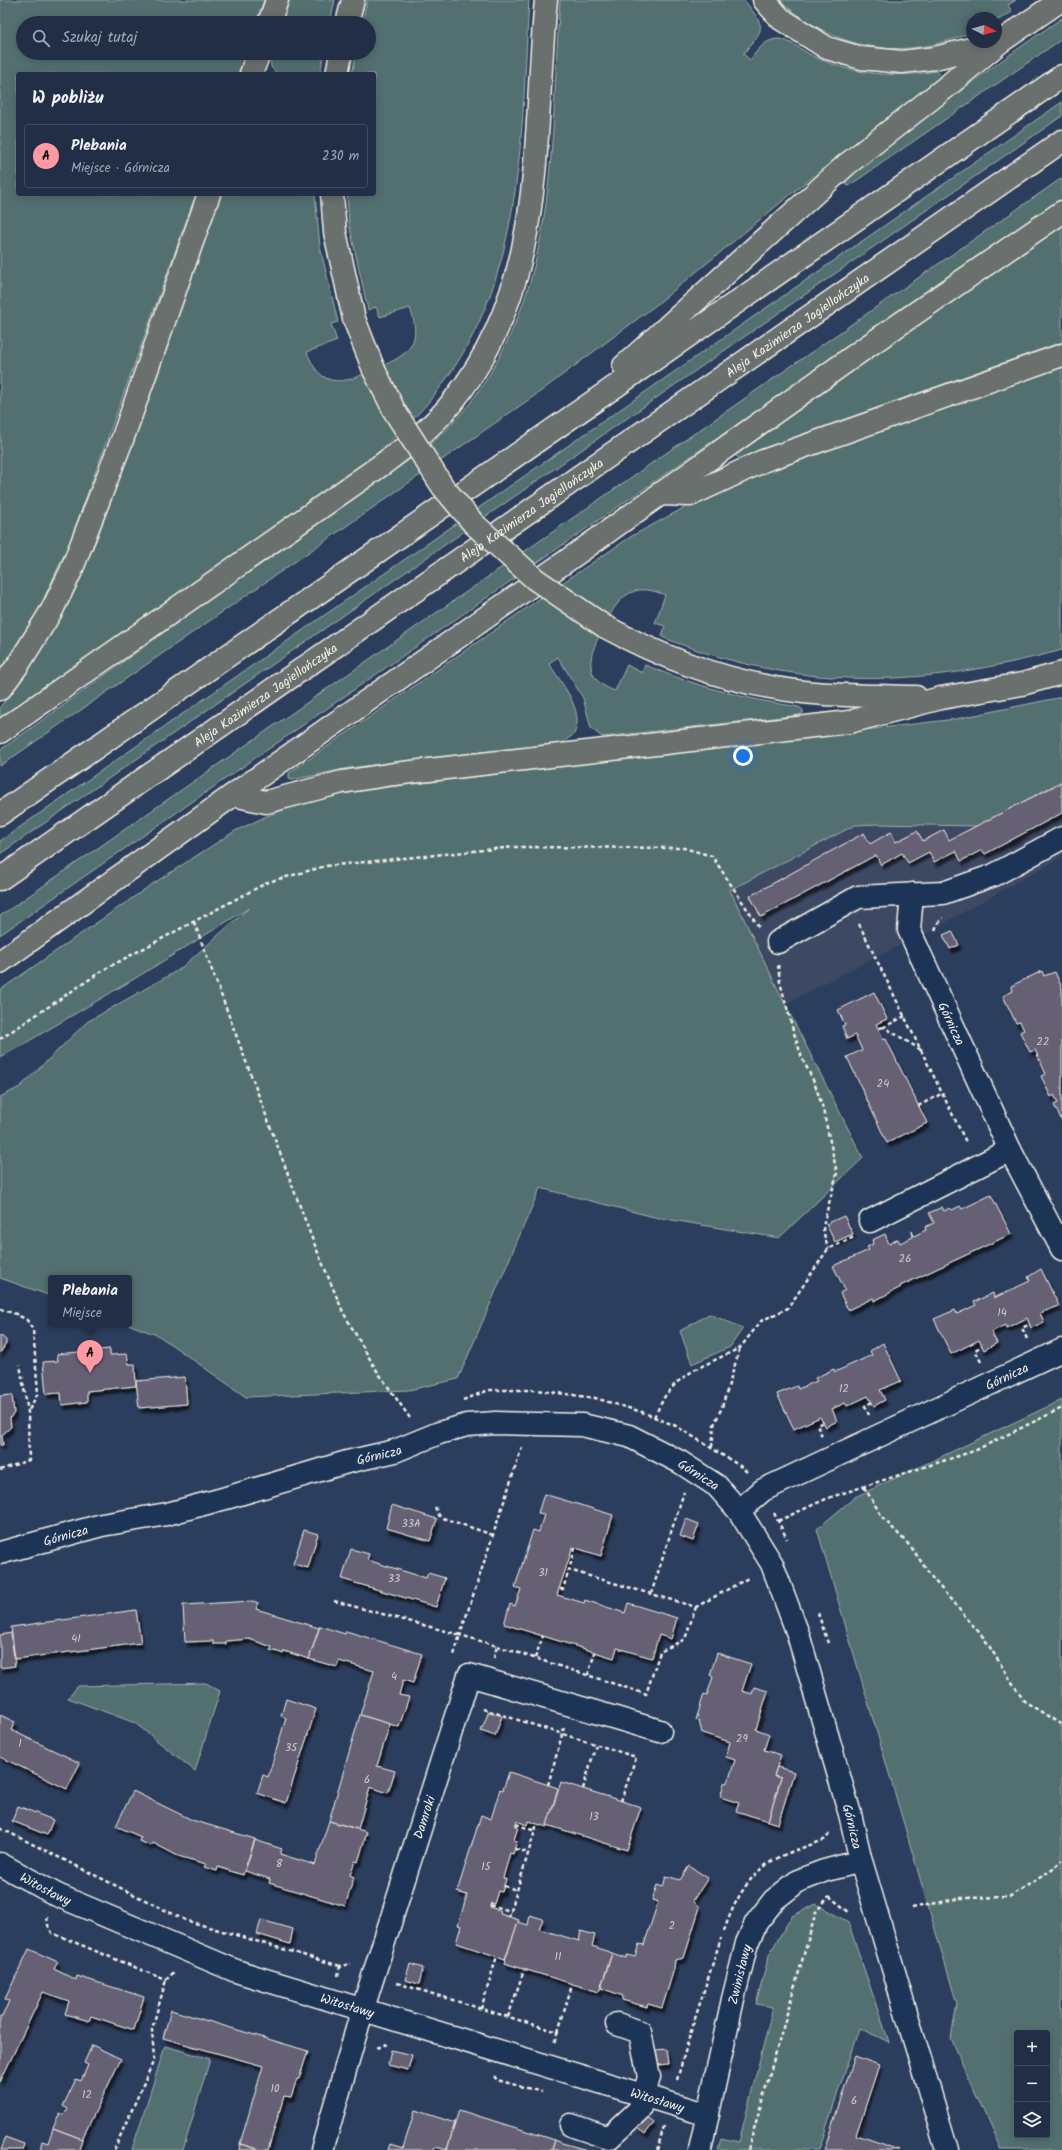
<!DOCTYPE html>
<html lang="pl">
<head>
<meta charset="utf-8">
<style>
	:root { --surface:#212e46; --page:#29364d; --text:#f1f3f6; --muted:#a2a8b3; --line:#3e4a5f; --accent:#ff9aa2 }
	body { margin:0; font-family:Kalam,sans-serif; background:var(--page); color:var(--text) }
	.controls { position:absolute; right:12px; bottom:12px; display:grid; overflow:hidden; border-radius:4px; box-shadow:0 2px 10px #0003 }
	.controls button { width:36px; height:36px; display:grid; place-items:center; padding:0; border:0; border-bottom:1px solid var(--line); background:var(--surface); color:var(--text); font:20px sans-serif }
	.compass { position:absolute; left:966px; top:12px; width:36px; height:36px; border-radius:50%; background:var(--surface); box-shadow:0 2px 10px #0003; rotate:95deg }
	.you { position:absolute; left:743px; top:756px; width:14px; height:14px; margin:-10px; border:3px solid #fff; border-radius:50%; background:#1a73e8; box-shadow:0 0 0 6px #1a73e833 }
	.badge { display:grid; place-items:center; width:26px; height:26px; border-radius:50%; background:var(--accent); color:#111; font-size:13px; font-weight:700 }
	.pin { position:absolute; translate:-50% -33px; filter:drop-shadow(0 1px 2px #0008) }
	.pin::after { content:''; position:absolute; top:21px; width:14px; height:12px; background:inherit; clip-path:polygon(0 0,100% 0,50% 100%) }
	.popup { position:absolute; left:48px; top:1275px; width:84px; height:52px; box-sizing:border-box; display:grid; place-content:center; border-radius:4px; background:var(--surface); filter:drop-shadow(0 1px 3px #0005); font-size:13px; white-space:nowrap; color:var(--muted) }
	.popup b { font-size:15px; color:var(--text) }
	.popup::after { content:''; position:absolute; left:50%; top:100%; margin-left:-8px; border:8px solid transparent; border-top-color:var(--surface) }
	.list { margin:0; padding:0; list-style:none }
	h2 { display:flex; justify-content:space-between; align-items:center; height:52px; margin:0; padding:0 16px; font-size:17px }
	h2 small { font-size:13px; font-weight:400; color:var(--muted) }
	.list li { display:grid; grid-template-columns:26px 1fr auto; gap:12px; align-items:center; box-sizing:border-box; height:64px; margin:0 8px 8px; padding:0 8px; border:1px solid var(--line); border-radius:4px }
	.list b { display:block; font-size:15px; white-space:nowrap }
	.list p { margin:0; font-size:13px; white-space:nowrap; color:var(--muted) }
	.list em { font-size:13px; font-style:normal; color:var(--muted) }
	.icon { flex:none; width:22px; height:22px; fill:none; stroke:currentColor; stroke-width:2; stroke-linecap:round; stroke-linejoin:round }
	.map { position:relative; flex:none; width:1062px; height:2150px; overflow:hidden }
	.search { position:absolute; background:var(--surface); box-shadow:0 2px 10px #0003; left:16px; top:16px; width:360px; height:44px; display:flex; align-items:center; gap:10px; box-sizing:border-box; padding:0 14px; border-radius:22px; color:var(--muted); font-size:15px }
	.panel { position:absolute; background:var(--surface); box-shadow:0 2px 10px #0003; left:16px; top:72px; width:360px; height:124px; border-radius:4px }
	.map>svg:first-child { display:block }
</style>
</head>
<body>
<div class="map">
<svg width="1062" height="2150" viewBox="0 0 1062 2150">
	<defs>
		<filter id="shadow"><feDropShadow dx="2.5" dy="4.5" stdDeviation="1" flood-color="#0009"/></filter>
	</defs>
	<rect width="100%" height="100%" fill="#2c3e5d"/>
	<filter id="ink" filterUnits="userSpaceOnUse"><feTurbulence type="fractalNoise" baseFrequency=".025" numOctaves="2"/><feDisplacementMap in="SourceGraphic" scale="8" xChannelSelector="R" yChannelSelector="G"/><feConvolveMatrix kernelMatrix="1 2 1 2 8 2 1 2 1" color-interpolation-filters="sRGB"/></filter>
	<g filter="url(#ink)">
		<polygon fill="#3d4864" points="1062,781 1062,857 928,932 866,962 785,1004 730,890 855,825 877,824 977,826"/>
		<g fill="#52706f" stroke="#a3b0ac" fill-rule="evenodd">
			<polygon points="0,0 264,0 256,23 23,23 23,53 245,53 238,74 18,74 18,194 196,194 70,542 38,611 0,670"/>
			<polygon points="288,0 335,0 330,23 280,23"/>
			<path d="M367 0H529C521 132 525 276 441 386 422 413 398 434 374 456L0 723V707L23 678 59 619 96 541 220 194H315L320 247 338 322 331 324 337 341 307 352C321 390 343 384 373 370 406 356 424 347 410 308L380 317 376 307 368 310 349 224 347 194H374V74H352L356 53H369V23H362Z"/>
			<path d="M560 0H744C766 28 766 27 743 54L750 60C757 51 765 39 778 39 791 40 805 53 817 58 856 75 895 78 937 71L941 76 796 190 656 305 537 394 0 766V750C93 686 182 617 275 552 309 528 344 504 378 480 401 464 427 449 447 429 478 399 501 358 517 319 557 222 552 103 560 0Z"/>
			<path d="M779 0H1016L1008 5 1012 12 996 21V18H972V32C901 62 837 51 779 0Z"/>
			<path d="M1062 18V39L853 183 848 186 846 185V179C916 123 988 69 1062 18Z"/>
			<polygon points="270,53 324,53 320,74 277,74 271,67"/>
			<polygon points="1062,102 1062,116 0,854 0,841"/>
			<polygon points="1062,178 1062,199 0,935 0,916"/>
			<polygon points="1062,225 1062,342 739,458 735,455 737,450"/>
			<path d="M1062 367V650C921 688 798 692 662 637L665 626 655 623 665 595C655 591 645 588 635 591 619 596 612 611 605 625 591 650 578 678 615 691L627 665 642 673 645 665C695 686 745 699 799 707L803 710V713L799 715 602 737 591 728 583 698 558 657 549 663C560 682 586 711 574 734L562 743 349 768 292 780 289 779V773L571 577 632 536 693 503 749 478Z"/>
			<polygon points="1062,697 1062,781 977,826 877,824 855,825 730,890 785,1004 863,1158 779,1238 654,1217 540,1188 458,1379 409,1390 246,1397 159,1336 128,1324 129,1278 51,1278 51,1296 0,1278 0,1097 20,1087 87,1022 180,969 249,908 134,979 0,1058 0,990 151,885 235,831 267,816 308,801 364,790 956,719"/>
			<polygon points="709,1314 743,1328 730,1347 692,1364 680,1331"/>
			<path d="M1062 1400V2150H1001L951 2038 957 2004 817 1529 855 1497ZM1017 2033H1047V2135H1017Z"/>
			<polygon points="206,1683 220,1691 195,1771 135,1723 68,1698 78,1686"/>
			<polygon points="816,1904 848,1922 889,2042 859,2028 819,2150 718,2150 721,2138 739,2142 773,2007 756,2004 769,1955 778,1939 792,1916"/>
			<polygon points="165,2046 210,2059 183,2150 132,2150"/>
		</g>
		<g fill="#666174" stroke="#f4f1e8" filter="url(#shadow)">
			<polygon points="1062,782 1062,813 985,854 982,850 961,861 956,851 934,862 929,852 908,863 902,853 881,865 876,855 761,917 750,896 864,833 870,844 891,832 896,842 917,831 923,841 944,830 949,840"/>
			<polygon points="952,931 959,945 950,949 943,935"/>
			<polygon points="1042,971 1044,976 1055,972 1062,988 1062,1121 1054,1105 1058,1103 1054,1095 1051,1097 1041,1076 1046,1074 1035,1050 1030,1052 1020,1032 1024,1030 1020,1022 1016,1023 1003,996 1013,991 1011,986"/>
			<polygon points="874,992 887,1019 876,1024 884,1040 886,1039 927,1123 887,1143 847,1057 862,1050 855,1035 847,1039 842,1026 845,1025 838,1010"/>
			<polygon points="991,1195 1011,1234 900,1286 901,1287 874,1301 873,1298 848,1310 840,1293 845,1290 833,1266 869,1250 867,1247 873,1244 872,1240 885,1234 889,1244 898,1239 900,1243 913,1237 912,1231 914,1236 926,1230 925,1227 934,1223 929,1213 942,1207 944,1211 950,1208 952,1210 960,1206 962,1209"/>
			<polygon points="844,1216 853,1234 835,1242 826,1224"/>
			<polygon points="1041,1269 1059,1306 1040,1313 1044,1322 1031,1328 1027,1318 1006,1328 1005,1325 991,1332 997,1343 984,1350 979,1340 951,1354 934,1319 955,1310 957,1314 976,1305 974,1302 993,1293 994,1298 1030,1281 1028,1277"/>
			<polygon points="0,1335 6,1340 6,1344 0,1353"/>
			<polygon points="883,1343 901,1381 880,1390 885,1400 874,1406 868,1396 847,1406 845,1403 832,1409 837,1421 826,1427 820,1417 794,1429 777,1394 797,1386 798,1389 817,1381 815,1378 834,1369 835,1372 872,1355 870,1351"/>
			<polygon points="110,1349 110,1355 127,1354 129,1364 135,1364 136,1386 87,1391 87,1402 62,1405 61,1393 46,1394 43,1362 58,1361 57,1354"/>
			<polygon points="185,1377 187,1404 139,1408 136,1381"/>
			<polygon points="12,1395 14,1413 10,1418 11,1427 2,1435 3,1445 0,1445 0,1396"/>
			<polygon points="544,1494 613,1515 601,1556 573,1547 557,1595 584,1603 585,1600 625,1613 628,1603 677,1618 671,1639 659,1635 652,1658 617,1648 614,1658 504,1624 510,1604 515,1606 521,1589 515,1587 533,1530 539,1532 544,1514 538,1513"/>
			<polygon points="392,1505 437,1519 430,1541 386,1528"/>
			<polygon points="686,1519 699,1524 693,1541 680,1536"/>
			<polygon points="304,1530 318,1534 308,1568 293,1564"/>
			<polygon points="351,1549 369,1554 367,1560 426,1578 428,1573 445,1578 436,1607 342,1579"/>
			<polygon points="253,1601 258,1603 256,1609 319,1628 309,1659 284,1651 283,1654 278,1652 270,1650 272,1647 249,1639 226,1641 226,1644 213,1644 213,1641 185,1642 183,1605"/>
			<polygon points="136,1610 141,1643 15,1659 11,1627"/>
			<polygon points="320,1626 345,1634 346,1631 422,1654 413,1683 403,1680 399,1695 409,1697 399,1727 360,1715 374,1671 339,1661 337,1667 309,1659"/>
			<polygon points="11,1633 15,1666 0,1668 0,1635"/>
			<polygon points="717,1653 751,1664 742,1691 752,1694 754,1687 768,1691 756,1729 769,1734 764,1750 781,1755 774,1776 781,1778 768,1821 736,1811 739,1803 720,1797 724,1783 728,1782 735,1760 726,1757 730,1742 702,1733 699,1721 696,1720 704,1694 707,1695 713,1677 710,1675"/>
			<polygon points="286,1699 316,1709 286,1803 257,1793 263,1775 268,1777 286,1718 281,1716"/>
			<polygon points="489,1711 502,1716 495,1736 481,1731"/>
			<polygon points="0,1715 15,1722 11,1730 80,1763 67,1789 0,1757"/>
			<polygon points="360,1715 390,1724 377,1766 395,1771 388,1793 370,1787 358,1829 329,1821"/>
			<polygon points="777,1767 794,1772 778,1824 768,1821 781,1778 774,1776"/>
			<polygon points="509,1772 558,1788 547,1827 528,1821 527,1825 517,1821 515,1826 518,1827 514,1840 517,1841 513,1854 510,1853 503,1878 506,1879 502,1892 498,1891 494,1904 491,1903 490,1907 501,1911 500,1914 519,1920 505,1959 456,1943 461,1926 458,1925 467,1895 457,1892 481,1815 491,1819 500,1789 503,1790"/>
			<polygon points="561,1782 641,1807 627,1850 547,1825"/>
			<polygon points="133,1791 192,1820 255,1839 243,1875 218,1867 217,1871 204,1867 206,1864 178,1856 153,1843 151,1846 139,1841 141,1837 116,1826"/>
			<polygon points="18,1806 53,1820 47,1835 12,1821"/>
			<polygon points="329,1821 367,1832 358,1862 355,1861 350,1875 354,1877 345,1906 269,1883 270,1879 245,1871 255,1840 282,1849 280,1854 315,1865"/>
			<polygon points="689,1866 708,1878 693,1901 700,1907 684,1958 675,1960 674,1969 662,2008 648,2004 647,2007 622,2000 623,1996 601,1988 612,1953 626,1958 627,1955 635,1957 639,1944 644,1945 658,1902 652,1900 657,1885 663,1887 666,1876 680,1880"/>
			<polygon points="530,1915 543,1919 539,1929 579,1941 581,1931 595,1935 592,1946 612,1953 599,1992 504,1963 518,1922 528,1925"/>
			<polygon points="261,1920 293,1929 290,1944 257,1934"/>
			<polygon points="29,1949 58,1962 54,1969 76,1980 77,1976 144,1997 134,2030 91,2016 89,2021 65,2014 69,2001 43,1992 0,2082 0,2017 2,2017 9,2001 5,1999"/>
			<polygon points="410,1964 423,1968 419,1984 405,1980"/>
			<polygon points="171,2010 308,2051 299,2079 297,2079 291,2097 284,2096 268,2150 260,2150 240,2144 263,2066 163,2038"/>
			<polygon points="92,2045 121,2059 82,2139 53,2128 60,2113 64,2115 68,2109 63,2106 76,2079 81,2081 88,2065 84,2063"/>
			<polygon points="666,2049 668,2064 658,2065 656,2050"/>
			<polygon points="391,2050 412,2055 408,2070 388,2065"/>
			<polygon points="855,2056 879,2065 856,2135 899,2150 824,2150"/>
			<polygon points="415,2110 455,2123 447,2150 435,2147 434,2150 388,2150 390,2144 403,2148"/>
			<polygon points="459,2110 555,2140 552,2150 447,2150"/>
			<polygon points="646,2117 654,2123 645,2134 637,2128"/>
			<polygon points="53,2128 82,2139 79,2150 40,2150 42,2141 48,2143"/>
			<polygon points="5,2137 24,2144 22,2150 0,2150"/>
			<polygon points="555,2140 562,2143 587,2150 552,2150"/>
			<polygon points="240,2144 260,2150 239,2150"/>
		</g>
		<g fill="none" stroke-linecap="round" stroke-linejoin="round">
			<g stroke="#f4f1e8" stroke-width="25">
				<g id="minor">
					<path id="s1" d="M912 894 909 930 1010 1150 1062 1249"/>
					<polyline points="778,942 858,897 943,893 994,875 1062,838"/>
					<polyline points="870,1221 1010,1150"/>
					<path id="s2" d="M739 1511 763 1490 1062 1350"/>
					<path id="s3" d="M0 1553 102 1525 167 1514 226 1498 347 1462 395 1451 439 1433 467 1425 495 1423 582 1425 629 1436 680 1462 717 1486 739 1511 772 1564 798 1634 850 1814 861 1861 947 2150"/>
					<path id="s4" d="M0 1864 57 1895 236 1971 708 2115"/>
					<polyline points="571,2125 609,2138 639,2110 644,2095 649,2077 640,2032 617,2024"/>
					<path id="s5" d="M322 2150 363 2008 469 1675 660 1731"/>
					<path id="s6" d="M700 2150 733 1999 747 1943 756 1923 774 1900 798 1881 824 1871 861 1861"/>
				</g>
			</g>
			<g stroke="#f4f1e8" stroke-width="25">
				<g id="motorway">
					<polyline points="764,0 781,19 827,48 861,58 902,62 935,58 995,43"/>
					<polyline points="269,23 277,0"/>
					<polyline points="347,23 353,0"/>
					<polyline points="251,74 259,53"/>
					<polyline points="337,74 341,53"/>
					<polyline points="332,194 335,232 354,319 374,370"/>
					<polyline points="624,366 846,165 945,88 1000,42 1061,0"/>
					<polyline points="659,494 690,495 763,461 1062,355"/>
					<path d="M604 626C666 660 732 684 803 692 840 696 878 696 916 697"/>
					<polyline points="0,689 18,665 52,610 71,571 122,440 209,194"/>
					<path d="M0 732 387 461C411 443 436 424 454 400 548 281 532 141 546 0"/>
					<polyline points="233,795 266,802 342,782 394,774 849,722 941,698 1022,684 1062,673"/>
					<polyline points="0,814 1062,76"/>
					<path id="s7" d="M0 879 1062 141"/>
					<polyline points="0,962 233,795 582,550 865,348 1062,212"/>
				</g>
			</g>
			<g stroke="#f4f1e8" stroke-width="2.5" stroke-dasharray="4 3" stroke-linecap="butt">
				<polyline points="194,922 311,1236 343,1312 375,1368 410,1418"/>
				<polyline points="859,924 967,1144"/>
				<polyline points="935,930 938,923 943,918"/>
				<polyline points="778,965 780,982 793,1030 802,1058 814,1082 822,1105 837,1173 824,1222 823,1230 828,1249"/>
				<polyline points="905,1016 884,1027 921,1050"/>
				<polyline points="879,1028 884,1027"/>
				<polyline points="0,1039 105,969 268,882 326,866 514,847 684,848 712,856 759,927"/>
				<polyline points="918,1106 943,1093"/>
				<polyline points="0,1309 16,1314 27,1320 33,1330 38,1393 28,1412"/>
				<polyline points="1027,1339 1022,1328 1030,1324"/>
				<polyline points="981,1362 975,1350 982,1346"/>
				<polyline points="463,1400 489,1390 536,1390 595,1398 642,1412 676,1426 740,1466 747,1472"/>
				<polyline points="869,1415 865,1406 872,1402"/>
				<polyline points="654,1417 665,1396 676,1383 694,1370 740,1348 761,1321 788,1308 828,1249 854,1237"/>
				<polyline points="822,1436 817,1425 823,1422"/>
				<polyline points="712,1447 714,1425 722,1407 740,1348"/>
				<polyline points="0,1470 29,1460 28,1412 20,1365"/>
				<polyline points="864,1487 883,1518 911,1547 933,1579 984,1638 1024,1701 1062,1725"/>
				<polyline points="435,1507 440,1517 493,1535"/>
				<polyline points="774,1513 787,1539"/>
				<polyline points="778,1521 828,1498 974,1451 1062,1408"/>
				<polyline points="575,1548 569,1570 696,1607 750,1577"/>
				<polyline points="560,1589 563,1589 569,1570"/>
				<polyline points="651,1594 684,1492"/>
				<polyline points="334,1601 460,1635 454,1655"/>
				<polyline points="818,1613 828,1643"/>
				<polyline points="497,1646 646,1694 660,1652 685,1639 696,1607"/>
				<polyline points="494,1658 497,1646 460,1635 522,1447"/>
				<polyline points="535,1658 543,1636"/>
				<polyline points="588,1675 595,1652"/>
				<polyline points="483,1709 636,1757 621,1801"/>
				<polyline points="548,1785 564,1728"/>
				<polyline points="583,1789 596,1745"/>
				<polyline points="516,1824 535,1831"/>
				<polyline points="0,1828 185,1920 340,1966"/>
				<polyline points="515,1849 529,1853"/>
				<polyline points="504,1886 517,1890"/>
				<polyline points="829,1896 850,1913"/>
				<polyline points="490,1905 511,1911"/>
				<polyline points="912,1908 961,1898 1009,1897 1052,1870 1062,1860"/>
				<polyline points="47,1917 48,1925 52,1933 166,1980 175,1971"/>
				<polyline points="509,1917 537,1824"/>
				<path d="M724 1931C731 1910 742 1886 759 1871 776 1854 805 1848 826 1839L829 1834"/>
				<polyline points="338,1976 340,1966 351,1964"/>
				<polyline points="397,1983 558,2032 554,2043"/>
				<polyline points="481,2009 497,1956"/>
				<polyline points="508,2017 524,1970"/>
				<polyline points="558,2032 572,1985"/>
				<polyline points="377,2048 387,2044"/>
				<polyline points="494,2076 497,2080 542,2092"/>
				<polyline points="677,2080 691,2031 721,1938"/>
				<polyline points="114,2150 154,2060 152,2029 166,1980"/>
				<polyline points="657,2150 664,2126"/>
				<polyline points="748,2150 816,1912 829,1896"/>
			</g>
			<use href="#minor" stroke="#1d3557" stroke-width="22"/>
			<use href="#motorway" stroke="#6b706d" stroke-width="22"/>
			<g stroke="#f4f1e8" stroke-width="25" stroke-linecap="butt">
				<polyline id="motorway-bridge" points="374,370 395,412 443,487 474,524 535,579 604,626"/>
			</g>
			<use href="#motorway-bridge" stroke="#6b706d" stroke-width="22"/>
		</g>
	</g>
	<g text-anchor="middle" stroke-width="3" stroke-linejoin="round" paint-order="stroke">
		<g font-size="11" fill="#d0cdcb">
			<text x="1043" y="1045">22</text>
			<text x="883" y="1087">24</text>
			<text x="905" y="1262">26</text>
			<text x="1002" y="1316">14</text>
			<text x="844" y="1392">12</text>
			<text x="411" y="1527">33A</text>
			<text x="543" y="1576">31</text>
			<text x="394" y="1582">33</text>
			<text x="76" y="1642">41</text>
			<text x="394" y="1680">4</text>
			<text x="742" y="1742">29</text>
			<text x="20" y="1747">1</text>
			<text x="291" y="1751">35</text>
			<text x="367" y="1783">6</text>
			<text x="594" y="1820">13</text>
			<text x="279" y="1867">8</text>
			<text x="486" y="1870">15</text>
			<text x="672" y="1929">2</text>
			<text x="558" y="1960">11</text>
			<text x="275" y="2092">10</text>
			<text x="87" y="2098">12</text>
			<text x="854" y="2104">6</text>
		</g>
		<g font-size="13" fill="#f4f1e8" stroke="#1d3557">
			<text dy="5" stroke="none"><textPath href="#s7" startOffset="971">Aleja Kazimierza Jagiellończyka</textPath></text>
			<text dy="5" stroke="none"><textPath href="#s7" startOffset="647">Aleja Kazimierza Jagiellończyka</textPath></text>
			<text dy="5" stroke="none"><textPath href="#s7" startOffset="323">Aleja Kazimierza Jagiellończyka</textPath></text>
			<text dy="5" stroke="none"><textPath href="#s1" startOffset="139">Górnicza</textPath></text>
			<text dy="5" stroke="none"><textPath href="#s2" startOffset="301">Górnicza</textPath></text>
			<text dy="5" stroke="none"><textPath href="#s3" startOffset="392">Górnicza</textPath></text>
			<text dy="5" stroke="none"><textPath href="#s3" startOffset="728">Górnicza</textPath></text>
			<text dy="5" stroke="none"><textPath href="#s3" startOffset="68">Górnicza</textPath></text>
			<text dy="5" stroke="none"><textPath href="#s5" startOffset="348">Damroki</textPath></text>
			<text dy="5" stroke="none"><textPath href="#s3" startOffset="1120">Górnicza</textPath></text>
			<text dy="5" stroke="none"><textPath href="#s4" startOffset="52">Witosławy</textPath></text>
			<text dy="5" stroke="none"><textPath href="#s6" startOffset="180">Zwinisławy</textPath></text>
			<text dy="5" stroke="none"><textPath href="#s4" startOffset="376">Witosławy</textPath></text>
			<text dy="5" stroke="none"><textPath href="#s4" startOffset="700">Witosławy</textPath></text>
		</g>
	</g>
</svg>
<div class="controls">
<button>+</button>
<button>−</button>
<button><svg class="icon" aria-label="layers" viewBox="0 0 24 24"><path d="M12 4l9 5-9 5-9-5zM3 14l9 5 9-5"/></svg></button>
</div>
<svg class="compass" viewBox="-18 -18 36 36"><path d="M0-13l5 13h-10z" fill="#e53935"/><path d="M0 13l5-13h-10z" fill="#a2a8b3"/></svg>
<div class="you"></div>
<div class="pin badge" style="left:90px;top:1373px">A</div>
<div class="popup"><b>Plebania</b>Miejsce</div>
<div class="search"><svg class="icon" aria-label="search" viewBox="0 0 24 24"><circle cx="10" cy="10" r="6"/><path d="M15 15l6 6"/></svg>Szukaj tutaj</div>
<section class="panel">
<h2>W pobliżu<small></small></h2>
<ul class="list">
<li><span class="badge">A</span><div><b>Plebania</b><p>Miejsce · Górnicza</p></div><em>230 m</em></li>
</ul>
</section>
</div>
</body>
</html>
